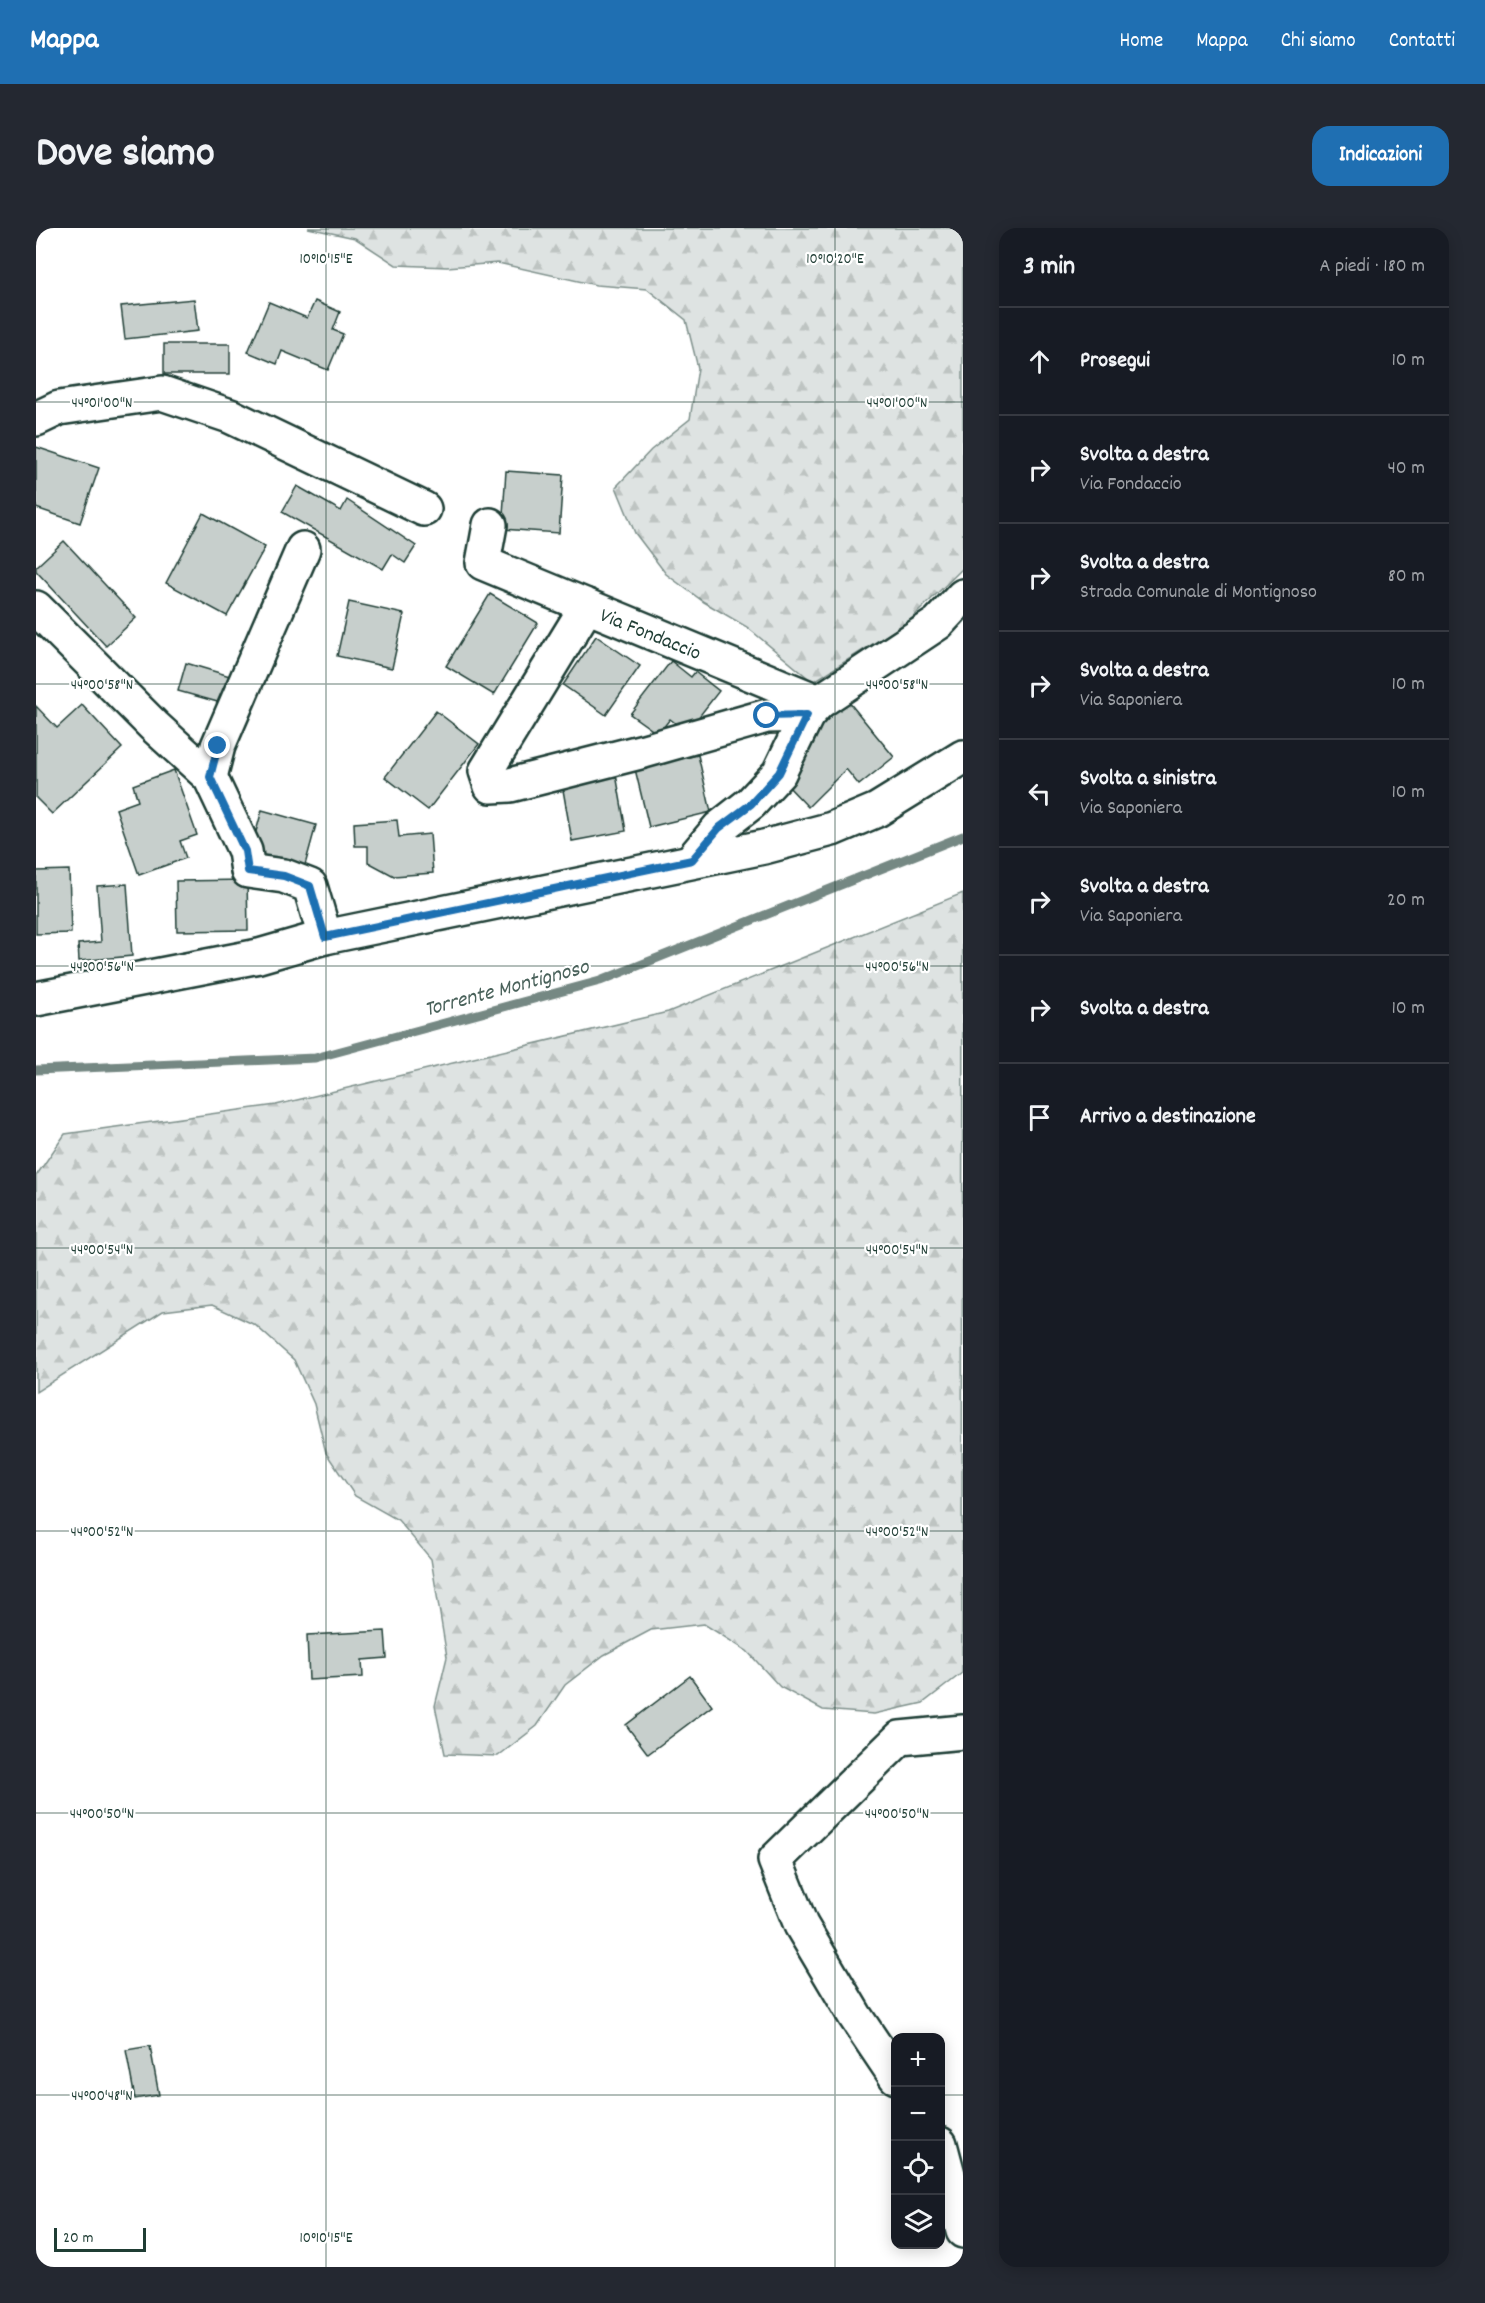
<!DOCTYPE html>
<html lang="it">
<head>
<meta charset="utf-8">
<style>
	:root { --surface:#171b24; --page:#242831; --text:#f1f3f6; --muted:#9ea1a6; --line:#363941; --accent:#1f6fb2 }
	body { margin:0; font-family:Dekko,sans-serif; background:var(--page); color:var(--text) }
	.controls { position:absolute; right:18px; bottom:18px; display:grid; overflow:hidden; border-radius:12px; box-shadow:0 3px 15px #0003 }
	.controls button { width:54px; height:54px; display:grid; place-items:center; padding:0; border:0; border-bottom:2px solid var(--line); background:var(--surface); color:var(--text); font:30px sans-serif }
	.scale { position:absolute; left:18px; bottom:15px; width:92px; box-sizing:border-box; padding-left:6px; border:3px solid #1f3d34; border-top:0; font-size:16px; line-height:21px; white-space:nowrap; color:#1f3d34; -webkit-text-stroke:4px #fff; paint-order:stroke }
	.stop { position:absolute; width:18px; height:18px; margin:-14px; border:4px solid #1f6fb2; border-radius:50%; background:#fff }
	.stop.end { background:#1f6fb2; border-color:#fff; box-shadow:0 2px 6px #0008 }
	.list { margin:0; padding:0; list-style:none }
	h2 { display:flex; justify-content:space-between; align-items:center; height:78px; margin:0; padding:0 24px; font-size:26px }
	h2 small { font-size:20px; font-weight:400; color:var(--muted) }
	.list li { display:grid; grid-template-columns:39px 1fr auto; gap:18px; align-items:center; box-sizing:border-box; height:108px; padding:0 24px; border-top:2px solid var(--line) }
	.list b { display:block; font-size:22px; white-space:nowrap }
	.list p { margin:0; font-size:20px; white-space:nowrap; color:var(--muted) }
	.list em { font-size:20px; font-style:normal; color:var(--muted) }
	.icon { flex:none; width:33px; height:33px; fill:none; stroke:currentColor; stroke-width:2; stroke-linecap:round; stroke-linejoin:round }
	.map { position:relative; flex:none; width:927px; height:2039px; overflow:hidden; border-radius:18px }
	header { display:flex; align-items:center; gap:36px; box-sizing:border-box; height:84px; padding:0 30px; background:var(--accent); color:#fff }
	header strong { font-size:28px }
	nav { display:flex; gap:33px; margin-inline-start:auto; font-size:21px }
	.intro { display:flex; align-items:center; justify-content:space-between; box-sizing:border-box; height:144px; padding:0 36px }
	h1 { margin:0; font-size:42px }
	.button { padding:15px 27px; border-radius:18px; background:var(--accent); color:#fff; font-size:21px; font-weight:700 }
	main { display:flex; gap:36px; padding:0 36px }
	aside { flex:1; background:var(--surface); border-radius:18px; box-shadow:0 3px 15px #0003 }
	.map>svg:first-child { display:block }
</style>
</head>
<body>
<header>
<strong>Mappa</strong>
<nav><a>Home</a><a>Mappa</a><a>Chi siamo</a><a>Contatti</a></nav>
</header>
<div class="intro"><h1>Dove siamo</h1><a class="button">Indicazioni</a></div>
<main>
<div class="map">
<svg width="927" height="2039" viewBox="0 0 927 2039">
	<defs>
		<pattern id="forest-firs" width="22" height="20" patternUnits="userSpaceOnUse" patternTransform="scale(1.5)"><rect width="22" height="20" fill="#dee3e2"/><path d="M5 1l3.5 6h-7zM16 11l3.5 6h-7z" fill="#bec4c2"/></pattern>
	</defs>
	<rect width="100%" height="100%" fill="#fff"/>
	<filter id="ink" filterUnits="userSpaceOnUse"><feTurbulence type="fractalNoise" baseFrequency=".0167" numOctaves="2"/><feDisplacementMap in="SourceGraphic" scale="12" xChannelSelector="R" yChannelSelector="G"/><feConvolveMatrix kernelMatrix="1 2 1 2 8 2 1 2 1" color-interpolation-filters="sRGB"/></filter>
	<g filter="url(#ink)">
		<g fill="url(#forest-firs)" stroke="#7e908b" stroke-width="1.5">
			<polygon points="272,0 927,0 927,340 873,393 777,454 711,399 668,374 630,346 599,305 580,259 615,222 654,191 662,140 650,92 611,61 560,57 462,35 411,39 360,37 319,10"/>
			<polygon points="927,665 926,1445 887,1475 838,1486 787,1482 744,1459 711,1423 668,1396 615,1402 568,1427 529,1457 501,1498 462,1528 409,1526 399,1478 411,1429 395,1331 362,1292 319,1268 290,1225 278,1176 258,1132 219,1097 176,1077 127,1083 0,1164 0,948 29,906 240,877 632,784"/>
		</g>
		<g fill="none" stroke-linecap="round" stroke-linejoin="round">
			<polyline stroke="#758883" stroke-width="9" points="0,842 279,830 564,753 927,608"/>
		</g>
		<g fill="#c7cfcc" stroke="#1f3d34" stroke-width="1.5">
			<polygon points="158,71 162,103 89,111 85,78"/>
			<polygon points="279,73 304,84 297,102 307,106 292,142 246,123 241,136 212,124 233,74 271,90"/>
			<rect x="128" y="116" width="66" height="30"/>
			<polygon points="0,219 63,240 44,295 0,280"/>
			<polygon points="470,243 527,247 523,305 466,301"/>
			<polygon points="261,258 305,283 311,272 380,318 369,335 356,326 347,341 246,284"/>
			<polygon points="167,285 229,319 191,388 130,355"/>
			<polygon points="28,313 100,390 70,418 0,343 0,339"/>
			<polygon points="454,366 502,395 458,467 410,438"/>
			<polygon points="313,374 368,386 356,440 301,428"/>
			<polygon points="560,408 604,438 570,487 527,457"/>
			<polygon points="635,433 655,449 659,444 683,463 651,504 634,491 622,506 594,486"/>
			<polygon points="150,435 204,451 196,478 142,463"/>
			<polygon points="812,473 858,529 823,557 810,541 772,579 752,558 784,496"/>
			<polygon points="46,477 86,520 16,586 0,570 0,478 21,500"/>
			<polygon points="400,483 443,516 392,582 349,549"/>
			<polygon points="662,527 675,584 613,599 599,541"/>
			<polygon points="138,542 161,607 144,613 150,630 103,647 80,581 102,573 97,557"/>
			<polygon points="580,546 590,603 536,613 526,556"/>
			<polygon points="226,582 280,597 266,648 213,629"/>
			<polygon points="361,592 363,609 394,606 397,645 358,648 332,634 332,618 319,618 318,595"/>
			<polygon points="33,642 35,705 0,706 0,643"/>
			<polygon points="211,652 212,702 141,703 140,653"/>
			<polygon points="91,656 96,728 43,733 42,716 65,714 61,658"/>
			<polygon points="349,1403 351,1430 326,1432 327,1449 273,1452 271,1407"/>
			<polygon points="654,1448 676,1478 612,1526 590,1497"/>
			<polygon points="114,1818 123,1867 99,1871 90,1822"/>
		</g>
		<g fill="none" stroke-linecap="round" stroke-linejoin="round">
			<g stroke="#1f3d34" stroke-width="38">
				<g id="minor">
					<polyline points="0,191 23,180 126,165 194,188 388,281"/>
					<polyline points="454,297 447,335 783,474"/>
					<polyline points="551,378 450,543 455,558 474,557 608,523 731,488 771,487"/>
					<polyline points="0,380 118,498 174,549 209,623 212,643 248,648 274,658 289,709"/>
					<polyline points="174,549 182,518 267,321"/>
					<polyline points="656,632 683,600 715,575 743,545 771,487 783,474 902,395 927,368"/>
					<polyline points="0,771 223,728 289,709 728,619 796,601 841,582 927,529"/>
					<polyline points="860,1849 819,1788 765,1697 739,1632 864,1510 927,1504"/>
					<polyline points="904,1916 927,2003"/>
				</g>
			</g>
			<use href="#minor" stroke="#fff" stroke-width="33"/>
		</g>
	</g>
	<g fill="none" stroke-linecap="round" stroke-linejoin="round" filter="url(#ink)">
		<polyline stroke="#1f6fb2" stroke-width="8" points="182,518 174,549 209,623 212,643 248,648 274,658 289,709 656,632 683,600 715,576 743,545 771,487 731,488"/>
	</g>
	<path fill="none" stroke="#1f3d34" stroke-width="1.5" stroke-opacity="0.45" d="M290 0V2039M799 0V2039M0 174H927M0 456H927M0 738H927M0 1020H927M0 1303H927M0 1585H927M0 1867H860M904 1867H927"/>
	<g text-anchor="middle" stroke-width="4.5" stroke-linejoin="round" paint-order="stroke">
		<g font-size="21" fill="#1f3d34" stroke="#fff">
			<text transform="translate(615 405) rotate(22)" y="7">Via Fondaccio</text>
		</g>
		<g font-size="22" font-style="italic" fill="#4a625b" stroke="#fff">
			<text transform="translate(470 758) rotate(-15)" y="8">Torrente Montignoso</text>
		</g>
	</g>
	<g font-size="15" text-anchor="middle" fill="#1f3d34" stroke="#fff" stroke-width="4.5" stroke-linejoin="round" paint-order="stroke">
		<text x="290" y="35">10°10'15"E</text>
		<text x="799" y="35">10°10'20"E</text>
		<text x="66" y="179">44°01'00"N</text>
		<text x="861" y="179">44°01'00"N</text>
		<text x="66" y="461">44°00'58"N</text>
		<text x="861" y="461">44°00'58"N</text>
		<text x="66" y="743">44°00'56"N</text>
		<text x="861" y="743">44°00'56"N</text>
		<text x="66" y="1026">44°00'54"N</text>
		<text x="861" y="1026">44°00'54"N</text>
		<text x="66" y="1308">44°00'52"N</text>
		<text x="861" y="1308">44°00'52"N</text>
		<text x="66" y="1590">44°00'50"N</text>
		<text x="861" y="1590">44°00'50"N</text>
		<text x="66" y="1872">44°00'48"N</text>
		<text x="290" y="2014">10°10'15"E</text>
	</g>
</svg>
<div class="controls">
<button>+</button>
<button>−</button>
<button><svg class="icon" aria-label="locate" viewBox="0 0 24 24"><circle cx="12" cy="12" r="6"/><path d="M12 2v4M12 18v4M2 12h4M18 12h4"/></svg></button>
<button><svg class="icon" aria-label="layers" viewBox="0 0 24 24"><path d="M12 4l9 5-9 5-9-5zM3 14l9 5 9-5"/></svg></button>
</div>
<div class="scale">20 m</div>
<div class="stop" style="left:731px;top:488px"></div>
<div class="stop end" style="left:182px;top:518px"></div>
</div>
<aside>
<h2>3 min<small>A piedi · 180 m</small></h2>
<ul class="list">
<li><svg class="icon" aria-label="ahead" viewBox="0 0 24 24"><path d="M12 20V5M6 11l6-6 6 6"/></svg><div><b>Prosegui</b></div><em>10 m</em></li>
<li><svg class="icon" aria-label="right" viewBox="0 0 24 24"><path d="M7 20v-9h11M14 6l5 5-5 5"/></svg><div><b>Svolta a destra</b><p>Via Fondaccio</p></div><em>40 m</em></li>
<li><svg class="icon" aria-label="right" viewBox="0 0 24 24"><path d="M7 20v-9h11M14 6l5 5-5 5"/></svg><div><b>Svolta a destra</b><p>Strada Comunale di Montignoso</p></div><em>80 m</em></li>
<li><svg class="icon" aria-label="right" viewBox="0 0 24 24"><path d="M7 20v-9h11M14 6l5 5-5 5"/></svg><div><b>Svolta a destra</b><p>Via Saponiera</p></div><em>10 m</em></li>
<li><svg class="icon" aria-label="left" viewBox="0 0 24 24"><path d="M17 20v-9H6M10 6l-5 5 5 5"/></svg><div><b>Svolta a sinistra</b><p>Via Saponiera</p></div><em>10 m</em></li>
<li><svg class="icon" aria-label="right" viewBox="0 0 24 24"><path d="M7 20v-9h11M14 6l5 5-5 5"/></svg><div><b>Svolta a destra</b><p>Via Saponiera</p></div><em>20 m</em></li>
<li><svg class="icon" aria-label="right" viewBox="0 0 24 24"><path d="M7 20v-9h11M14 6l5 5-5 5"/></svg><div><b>Svolta a destra</b></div><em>10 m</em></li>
<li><svg class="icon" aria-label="arrive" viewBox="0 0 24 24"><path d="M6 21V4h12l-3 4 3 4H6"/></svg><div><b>Arrivo a destinazione</b></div></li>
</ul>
</aside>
</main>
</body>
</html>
